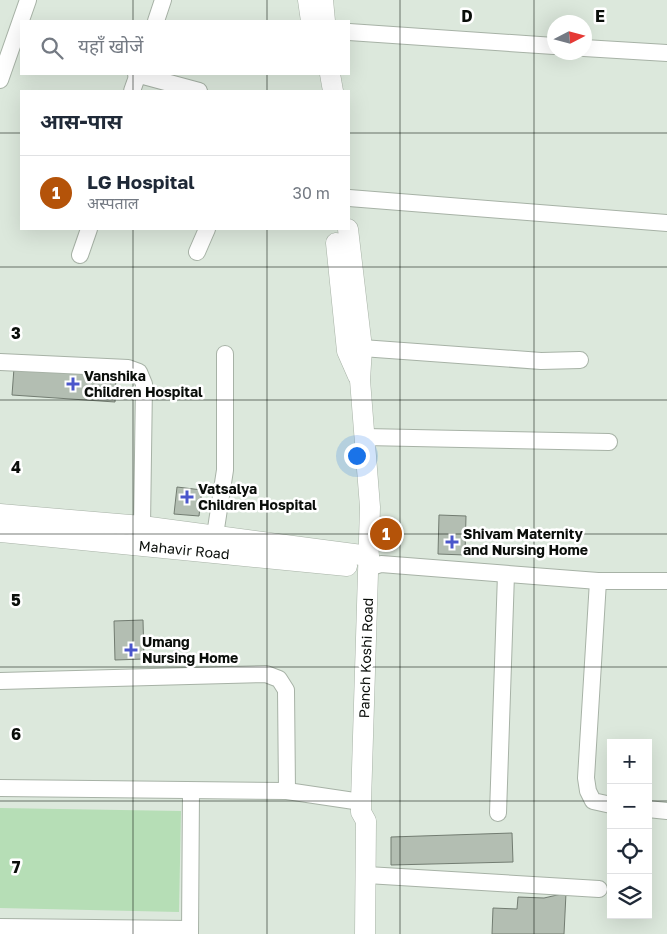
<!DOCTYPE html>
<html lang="hi">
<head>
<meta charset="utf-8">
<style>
	:root { --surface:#fff; --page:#f6f6f7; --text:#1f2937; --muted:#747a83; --line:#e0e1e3; --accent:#b45309 }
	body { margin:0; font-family:"Golos Text","Noto Sans Devanagari",sans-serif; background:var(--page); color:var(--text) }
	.controls { position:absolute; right:15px; bottom:15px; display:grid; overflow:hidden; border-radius:0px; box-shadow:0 5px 20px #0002 }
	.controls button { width:45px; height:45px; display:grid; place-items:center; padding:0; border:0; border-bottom:1px solid var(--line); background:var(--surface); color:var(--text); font:25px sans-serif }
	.compass { position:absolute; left:547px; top:15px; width:45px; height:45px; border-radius:50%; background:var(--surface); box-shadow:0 5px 20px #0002; rotate:84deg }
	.you { position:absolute; left:356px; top:455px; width:18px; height:18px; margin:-12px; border:4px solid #fff; border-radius:50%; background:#1a73e8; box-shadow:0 0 0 8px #1a73e833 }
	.badge { display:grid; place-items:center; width:32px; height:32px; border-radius:50%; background:var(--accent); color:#fff; font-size:16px; font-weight:700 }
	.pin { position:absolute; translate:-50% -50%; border:2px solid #fff; box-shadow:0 1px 5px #0006 }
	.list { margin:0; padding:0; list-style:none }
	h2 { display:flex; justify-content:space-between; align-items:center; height:65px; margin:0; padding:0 20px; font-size:21px }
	h2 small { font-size:16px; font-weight:400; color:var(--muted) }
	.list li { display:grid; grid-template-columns:32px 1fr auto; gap:15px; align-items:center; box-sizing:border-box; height:75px; padding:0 20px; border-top:1px solid var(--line) }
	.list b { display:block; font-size:19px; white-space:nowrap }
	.list p { margin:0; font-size:16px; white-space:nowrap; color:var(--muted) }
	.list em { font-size:16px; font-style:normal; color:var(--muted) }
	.icon { flex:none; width:28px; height:28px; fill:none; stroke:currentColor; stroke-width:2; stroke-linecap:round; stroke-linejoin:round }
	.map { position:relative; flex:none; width:667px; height:934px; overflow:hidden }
	.search { position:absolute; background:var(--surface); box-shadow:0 5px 20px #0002; left:20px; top:20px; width:330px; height:55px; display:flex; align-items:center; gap:12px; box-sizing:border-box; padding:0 18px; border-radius:0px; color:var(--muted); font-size:19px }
	.panel { position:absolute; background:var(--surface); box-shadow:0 5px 20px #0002; left:20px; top:90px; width:330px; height:140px; border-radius:0px }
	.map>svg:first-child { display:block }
</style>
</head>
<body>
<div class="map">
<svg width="667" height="934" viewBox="0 0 667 934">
	<rect width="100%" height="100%" fill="#dce8dc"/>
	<polygon fill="#b6deb6" points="0,808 181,811 179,912 0,908"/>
	<g fill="#b3beb2" stroke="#727c71">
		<polygon points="14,368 116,374 115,402 12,395"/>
		<polygon points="177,487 202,490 199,516 174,514"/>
		<polygon points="439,515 466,516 465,555 438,554"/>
		<polygon points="378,518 395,519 394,549 377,548"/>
		<polygon points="143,620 144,659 115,660 114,621"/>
		<polygon points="512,833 513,862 391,865 391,837"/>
		<polygon points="566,893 564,934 492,934 493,908 517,909 518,897 544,898"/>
	</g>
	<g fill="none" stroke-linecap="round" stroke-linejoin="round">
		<g stroke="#a7b2a6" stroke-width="18">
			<g id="minor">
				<polyline points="156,21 163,0"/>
				<polyline points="349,32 554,46"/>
				<polyline points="584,48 667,53"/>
				<polyline points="136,74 199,91"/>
				<polyline points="0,80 28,0"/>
				<polyline points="132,91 138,74"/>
				<polyline points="349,198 667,223"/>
				<polyline points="197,252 207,229"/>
				<polyline points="80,255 89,229"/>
				<polyline points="362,348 541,361 580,360"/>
				<polyline points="0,362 128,368 139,372 144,384 142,526 140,536"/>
				<polyline points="365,437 609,442"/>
				<polyline points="215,535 225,470 225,354"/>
				<polyline points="369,568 381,564 598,581 667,581"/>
				<polyline points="598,581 586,778 588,791 593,801 611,805"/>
				<polyline points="0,681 266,674 279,679 286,690 287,791"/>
				<polyline points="0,788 287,791 361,802"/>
				<polyline points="648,809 667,811"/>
				<polyline points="498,813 506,574"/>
				<polyline points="367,875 599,889"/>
				<polyline points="0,927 190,929"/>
				<polyline points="190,934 191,791"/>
			</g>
		</g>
		<g stroke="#a7b2a6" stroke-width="21">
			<g id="tertiary">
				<polyline points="308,0 311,21"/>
				<polyline points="323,0 325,21"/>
				<polyline points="330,74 333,91"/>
				<polyline points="348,229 362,348 360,380 370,507 361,802 361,812 366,821 365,934"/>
				<polyline points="336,243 347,351 358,376"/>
				<polyline points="0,514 142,526 369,556"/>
				<path id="s1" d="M0 532 347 566"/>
			</g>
		</g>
		<use href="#minor" stroke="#fff" stroke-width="16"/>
		<use href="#tertiary" stroke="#fff" stroke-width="20"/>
	</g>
	<path fill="none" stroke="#0a0e0a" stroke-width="1" stroke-opacity="0.55" d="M133 0V21M267 0V21M400 0V934M534 0V934M133 74V91M267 74V91M0 133H21M349 133H667M133 229V934M267 229V934M0 267H667M0 400H667M0 534H667M0 667H667M0 801H611M648 801H667"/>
	<g fill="#4a56cb" stroke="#fff" stroke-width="2">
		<path d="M70.5 376.5h5v5h5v5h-5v5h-5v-5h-5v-5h5z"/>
		<path d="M184.5 489.5h5v5h5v5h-5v5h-5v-5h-5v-5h5z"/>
		<path d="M449.5 534.5h5v5h5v5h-5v5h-5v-5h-5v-5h5z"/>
		<path d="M128.5 642.5h5v5h5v5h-5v5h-5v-5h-5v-5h5z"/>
	</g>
	<g text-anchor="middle" stroke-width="5" stroke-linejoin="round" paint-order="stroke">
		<g font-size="14" font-weight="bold" fill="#0a0e0a" stroke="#fff" text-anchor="start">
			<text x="84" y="381">Vanshika<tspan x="84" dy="16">Children Hospital</tspan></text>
			<text x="198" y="494">Vatsalya<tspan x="198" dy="16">Children Hospital</tspan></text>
			<text x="463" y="539">Shivam Maternity<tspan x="463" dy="16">and Nursing Home</tspan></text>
			<text x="142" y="647">Umang<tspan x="142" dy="16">Nursing Home</tspan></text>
		</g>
		<g font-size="14" fill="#0a0e0a" stroke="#fff">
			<text dy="5" stroke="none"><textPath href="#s1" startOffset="185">Mahavir Road</textPath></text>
			<text transform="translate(366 658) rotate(-88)" y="5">Panch Koshi Road</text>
		</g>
	</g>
	<g font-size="16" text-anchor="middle" font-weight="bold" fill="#0a0e0a" stroke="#fff" stroke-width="5" stroke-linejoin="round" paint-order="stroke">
		<text x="467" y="22">D</text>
		<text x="600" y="22">E</text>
		<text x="16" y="339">3</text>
		<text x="16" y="473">4</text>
		<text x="16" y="606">5</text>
		<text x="16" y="740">6</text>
		<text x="16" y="873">7</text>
	</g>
</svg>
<div class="controls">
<button>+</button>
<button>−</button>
<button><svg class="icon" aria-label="locate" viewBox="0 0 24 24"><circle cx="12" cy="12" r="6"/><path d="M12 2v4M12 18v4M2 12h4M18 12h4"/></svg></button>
<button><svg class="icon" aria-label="layers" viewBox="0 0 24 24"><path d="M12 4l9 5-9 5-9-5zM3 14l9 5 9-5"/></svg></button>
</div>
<svg class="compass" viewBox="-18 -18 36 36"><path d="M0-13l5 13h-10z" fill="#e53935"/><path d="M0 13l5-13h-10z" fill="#747a83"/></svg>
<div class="you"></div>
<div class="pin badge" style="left:386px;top:534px">1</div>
<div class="search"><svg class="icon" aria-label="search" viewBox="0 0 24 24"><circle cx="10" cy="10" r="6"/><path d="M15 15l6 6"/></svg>यहाँ खोजें</div>
<section class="panel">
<h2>आस-पास<small></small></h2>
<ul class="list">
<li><span class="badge">1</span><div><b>LG Hospital</b><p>अस्पताल</p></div><em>30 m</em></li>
</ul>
</section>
</div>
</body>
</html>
